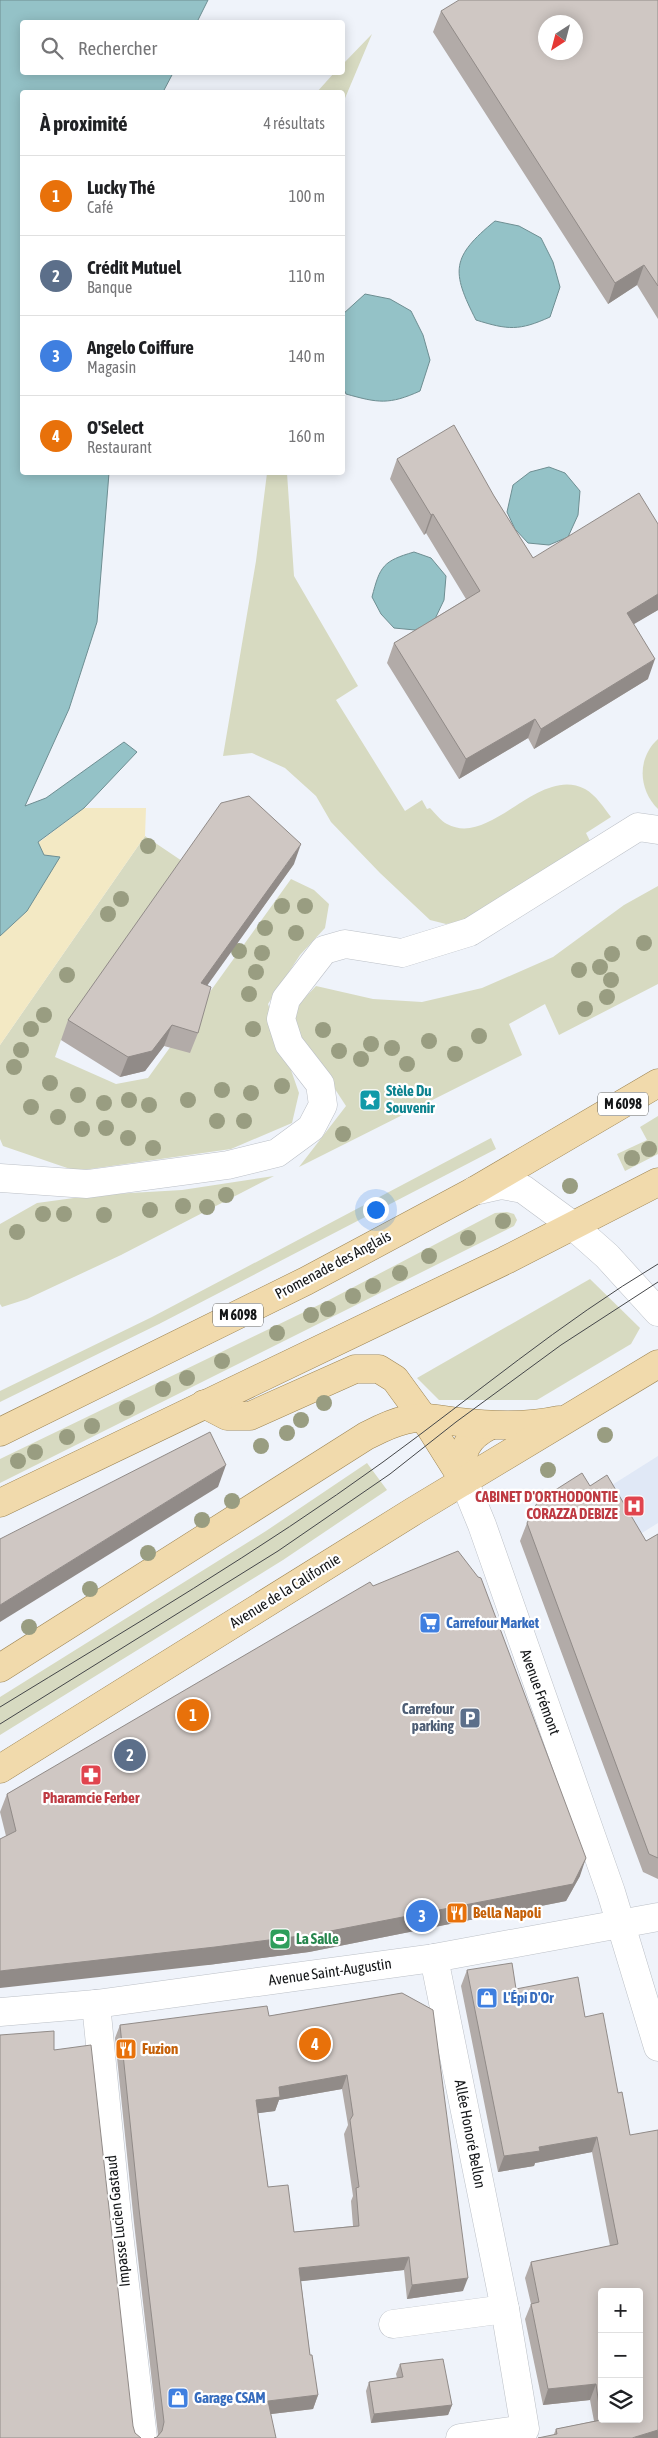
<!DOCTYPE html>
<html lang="fr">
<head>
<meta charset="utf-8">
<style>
	:root { --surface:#fff; --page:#f2f2f2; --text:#202124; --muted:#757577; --line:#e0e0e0; --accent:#db2777 }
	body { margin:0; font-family:"Asap Condensed",sans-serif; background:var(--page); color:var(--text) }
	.controls { position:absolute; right:15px; bottom:15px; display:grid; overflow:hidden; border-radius:5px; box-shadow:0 2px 12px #0003 }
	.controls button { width:45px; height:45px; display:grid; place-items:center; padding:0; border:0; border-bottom:1px solid var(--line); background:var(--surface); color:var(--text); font:25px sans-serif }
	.compass { position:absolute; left:538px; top:15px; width:45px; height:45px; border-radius:50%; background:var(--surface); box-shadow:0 2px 12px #0003; rotate:216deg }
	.you { position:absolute; left:375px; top:1209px; width:18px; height:18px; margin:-12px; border:4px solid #fff; border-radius:50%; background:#1a73e8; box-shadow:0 0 0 8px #1a73e833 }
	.badge { display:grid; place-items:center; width:32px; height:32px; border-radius:50%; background:var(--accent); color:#fff; font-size:16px; font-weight:700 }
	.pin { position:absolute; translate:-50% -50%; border:2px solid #fff; box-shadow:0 1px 5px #0006 }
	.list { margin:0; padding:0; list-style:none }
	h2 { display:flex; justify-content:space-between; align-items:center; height:65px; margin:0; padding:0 20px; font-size:21px }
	h2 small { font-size:16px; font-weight:400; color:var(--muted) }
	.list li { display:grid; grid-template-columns:32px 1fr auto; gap:15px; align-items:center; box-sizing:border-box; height:80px; padding:0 20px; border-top:1px solid var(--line) }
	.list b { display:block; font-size:19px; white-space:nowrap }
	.list p { margin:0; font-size:16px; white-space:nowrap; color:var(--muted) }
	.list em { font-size:16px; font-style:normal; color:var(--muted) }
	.icon { flex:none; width:28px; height:28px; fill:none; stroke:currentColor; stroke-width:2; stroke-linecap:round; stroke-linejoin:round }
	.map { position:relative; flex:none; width:658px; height:2438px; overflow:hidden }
	.search { position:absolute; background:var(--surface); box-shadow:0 2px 12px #0003; left:20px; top:20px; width:325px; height:55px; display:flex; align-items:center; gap:12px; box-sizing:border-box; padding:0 18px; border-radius:5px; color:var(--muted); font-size:19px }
	.panel { position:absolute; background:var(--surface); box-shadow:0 2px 12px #0003; left:20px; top:90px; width:325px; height:385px; border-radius:5px }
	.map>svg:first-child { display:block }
</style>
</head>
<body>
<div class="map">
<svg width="658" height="2438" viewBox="0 0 658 2438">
	<rect width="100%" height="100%" fill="#eff3fa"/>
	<polygon fill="#e0e8f6" points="658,1456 658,1523 629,1541 601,1492"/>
	<g fill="#d7dac1">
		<polygon points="372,34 343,103 342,92 317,92 334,73 342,72 343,64"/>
		<path d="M267 473H287L294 576 358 686 336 700 405 811 422 800 427 809 430 808C435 813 441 821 447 824 491 848 538 765 585 789 596 795 604 808 611 817L586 833 590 841 468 921 446 924 430 920 380 873 331 822 316 796 285 768 252 753 223 756 256 561Z"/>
		<path d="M658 739V809C638 789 637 758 658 739Z"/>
		<polygon points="145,836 185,863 61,1040 55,1057 116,1084 148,1078 291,879 314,890 329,904 325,928 300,955 268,1004 299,1093 292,1123 231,1149 76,1171 3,1146 0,1139 0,1045"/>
		<polygon points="658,886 658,984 559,1035 545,1004 509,1024 522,1055 299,1167 346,1106 294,1026 299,1004 316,986 373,999 422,1002 482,988 553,957 624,905"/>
		<polygon points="658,1116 658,1154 625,1171 617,1154 647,1140 640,1127"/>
		<polygon points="491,1138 496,1149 159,1324 0,1402 0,1391 152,1317"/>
		<polygon points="274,1176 121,1255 27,1299 2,1307 0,1304 0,1224 37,1203 96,1195 182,1190"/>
		<polygon points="507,1212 514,1214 517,1220 514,1226 0,1483 0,1459 329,1300 495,1213"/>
		<polygon points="590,1279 640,1328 631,1344 537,1400 439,1400 417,1378"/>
		<polygon points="367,1463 387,1490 283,1560 0,1735 0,1697 266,1531"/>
	</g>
	<polygon fill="#f3e9c4" points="84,808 146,808 145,836 0,1045 0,936 27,911 59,857 44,855 38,843"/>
	<g fill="#94c2c7" stroke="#6e8e92">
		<polygon points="0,0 208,0 197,22 22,22 22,72 173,73 163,92 22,92 22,472 109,473 97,622 69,709 25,806 46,798 124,742 137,752 84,808 38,842 44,855 60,857 27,911 0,936"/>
		<path d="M495 221 519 226 541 238 553 262 560 287 550 317C519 331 508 330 476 320 451 271 451 257 495 221Z"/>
		<path d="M365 294 390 299 411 311 423 335 430 360 420 391C389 405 378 403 346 394L343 387V314Z"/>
		<polygon points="549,467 565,473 580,491 578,515 568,537 549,545 528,543 515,529 507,512 513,485 530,472"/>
		<path d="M414 552 431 558 446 576 444 600 434 621 415 630 394 628 381 614 372 597C380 566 383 561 414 552Z"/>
	</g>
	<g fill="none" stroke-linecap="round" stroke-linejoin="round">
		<g stroke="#bcc0c7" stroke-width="29">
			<g id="minor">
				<polyline points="0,1178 87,1184 228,1165 277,1153 311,1128 323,1105 320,1084 289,1044 281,1019 286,999 324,950 345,944 402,953 470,932 638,827 658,830"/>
				<polyline points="474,1191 501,1185 523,1189 572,1225 607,1256 658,1312"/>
				<polyline points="464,1481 482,1525 611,1892 658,2047"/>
				<polyline points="434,1958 505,2309 525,2429 460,2438"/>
				<polyline points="96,2004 118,2225 143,2438"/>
				<polyline points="0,2012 96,2004 434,1958 658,1917"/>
				<polyline points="393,2324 505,2309"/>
			</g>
		</g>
		<g stroke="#9d8554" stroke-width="29">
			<g id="major">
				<polyline points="204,1404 227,1416 250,1416 355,1369 379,1369 395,1379 430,1427 464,1481"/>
				<polyline points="0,1432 306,1281 474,1191 658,1083"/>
				<path d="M464 1481C459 1453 465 1438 491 1425"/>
				<polyline points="0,1503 506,1260 658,1182"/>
				<path d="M0 1668 366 1436C378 1430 391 1423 405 1420 423 1415 441 1420 459 1422 492 1426 527 1427 559 1420"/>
				<polyline points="0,1769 414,1511 658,1364"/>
			</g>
		</g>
		<use href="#minor" stroke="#fff" stroke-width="28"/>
		<use href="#major" stroke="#f1daac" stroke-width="28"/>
		<g stroke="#444649" stroke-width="1">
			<path d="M0 1707C129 1628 260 1551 383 1462 475 1395 561 1322 658 1264"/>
			<polyline points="0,1724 278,1551 390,1474 456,1422 561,1345 658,1282"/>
		</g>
	</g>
	<g fill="#999d81">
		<circle cx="148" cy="846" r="8"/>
		<circle cx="121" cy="899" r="8"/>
		<circle cx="282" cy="906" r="8"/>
		<circle cx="305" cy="906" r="8"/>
		<circle cx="108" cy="914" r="8"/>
		<circle cx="265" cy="928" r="8"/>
		<circle cx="296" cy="933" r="8"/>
		<circle cx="644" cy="943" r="8"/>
		<circle cx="239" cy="951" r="8"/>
		<circle cx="262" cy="953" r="8"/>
		<circle cx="612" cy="954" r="8"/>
		<circle cx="600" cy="967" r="8"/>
		<circle cx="579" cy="970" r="8"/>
		<circle cx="256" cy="972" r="8"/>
		<circle cx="67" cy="975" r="8"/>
		<circle cx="611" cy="980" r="8"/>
		<circle cx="249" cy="994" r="8"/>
		<circle cx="607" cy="997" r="8"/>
		<circle cx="585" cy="1009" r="8"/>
		<circle cx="44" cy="1015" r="8"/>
		<circle cx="31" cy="1029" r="8"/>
		<circle cx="253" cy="1029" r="8"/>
		<circle cx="323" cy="1030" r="8"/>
		<circle cx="479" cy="1036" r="8"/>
		<circle cx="429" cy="1041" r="8"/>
		<circle cx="371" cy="1044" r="8"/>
		<circle cx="392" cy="1048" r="8"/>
		<circle cx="21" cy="1050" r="8"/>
		<circle cx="339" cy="1051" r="8"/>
		<circle cx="455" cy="1054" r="8"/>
		<circle cx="361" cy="1059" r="8"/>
		<circle cx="407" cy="1064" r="8"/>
		<circle cx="14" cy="1067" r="8"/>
		<circle cx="50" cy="1083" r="8"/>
		<circle cx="282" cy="1086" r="8"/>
		<circle cx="222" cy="1090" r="8"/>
		<circle cx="251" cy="1093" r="8"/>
		<circle cx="78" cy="1095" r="8"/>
		<circle cx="129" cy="1100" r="8"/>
		<circle cx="188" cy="1100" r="8"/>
		<circle cx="104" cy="1103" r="8"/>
		<circle cx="149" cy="1105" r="8"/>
		<circle cx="31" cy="1107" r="8"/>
		<circle cx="58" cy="1117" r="8"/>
		<circle cx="217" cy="1121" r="8"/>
		<circle cx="244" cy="1121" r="8"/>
		<circle cx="106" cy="1128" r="8"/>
		<circle cx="82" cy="1129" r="8"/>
		<circle cx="343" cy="1134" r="8"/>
		<circle cx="128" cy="1138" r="8"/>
		<circle cx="153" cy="1148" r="8"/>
		<circle cx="649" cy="1149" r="8"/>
		<circle cx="632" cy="1158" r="8"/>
		<circle cx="570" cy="1186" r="8"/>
		<circle cx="226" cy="1195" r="8"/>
		<circle cx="183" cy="1206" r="8"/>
		<circle cx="207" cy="1207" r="8"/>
		<circle cx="150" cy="1210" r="8"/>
		<circle cx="43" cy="1214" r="8"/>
		<circle cx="64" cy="1214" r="8"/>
		<circle cx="104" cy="1215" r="8"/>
		<circle cx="503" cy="1221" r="8"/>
		<circle cx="17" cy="1232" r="8"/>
		<circle cx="468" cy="1238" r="8"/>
		<circle cx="429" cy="1256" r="8"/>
		<circle cx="400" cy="1273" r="8"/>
		<circle cx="373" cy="1286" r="8"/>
		<circle cx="353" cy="1296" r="8"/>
		<circle cx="328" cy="1309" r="8"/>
		<circle cx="311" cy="1315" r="8"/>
		<circle cx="277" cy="1333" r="8"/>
		<circle cx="222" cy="1361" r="8"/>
		<circle cx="187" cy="1378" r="8"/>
		<circle cx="163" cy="1389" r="8"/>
		<circle cx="324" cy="1403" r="8"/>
		<circle cx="127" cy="1408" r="8"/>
		<circle cx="301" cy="1420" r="8"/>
		<circle cx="92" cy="1426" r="8"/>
		<circle cx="287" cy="1433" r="8"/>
		<circle cx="605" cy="1435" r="8"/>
		<circle cx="67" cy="1437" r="8"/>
		<circle cx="261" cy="1446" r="8"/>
		<circle cx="35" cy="1452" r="8"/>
		<circle cx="18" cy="1461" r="8"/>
		<circle cx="548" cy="1470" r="8"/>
		<circle cx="232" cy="1501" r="8"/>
		<circle cx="202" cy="1520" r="8"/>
		<circle cx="148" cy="1553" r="8"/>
		<circle cx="90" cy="1589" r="8"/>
		<circle cx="29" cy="1627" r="8"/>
	</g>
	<g fill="#b2aba8" fill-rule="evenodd">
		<polygon points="658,0 658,319 637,285 608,304 433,32 441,11"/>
		<polygon points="397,459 494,496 533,558 658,524 658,610 633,624 648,679 534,749 528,738 459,779 387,663 394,643 466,599 426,533 424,535 390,479"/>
		<polygon points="294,864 207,985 198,1033 190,1053 164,1046 145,1071 120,1077 61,1040 68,1020"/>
		<polygon points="590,1486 646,1541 658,1534 658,1879 643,1872 520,1541 527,1523"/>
		<polygon points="478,1577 580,1876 566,1901 309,1952 208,1965 6,1836 0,1812 7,1794 373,1586"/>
		<polygon points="467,1970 585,2017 658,2438 554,2434 556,2429 594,2421 590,2400 543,2405 525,2319 531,2304 525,2278 531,2262 610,2246 592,2152 535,2163 534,2166 498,2172 461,1986"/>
		<path d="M402 1993 463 2291 407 2299 404 2270 301 2281 310 2355 318 2395 313 2409 271 2414 157 2437 158 2435 134 2223 115 2038 120 2025 269 2016ZM342 2089 348 2125 344 2134 353 2196 351 2201 353 2226 294 2232 268 2187 258 2113 275 2111 279 2100Z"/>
		<polygon points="400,2364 452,2405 448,2415 371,2423 366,2391 369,2382 397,2378 396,2374"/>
	</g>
	<g fill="#918b88">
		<polygon points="644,265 637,285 608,304 615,283"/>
		<polygon points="433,514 426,533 424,535 431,515"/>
		<polygon points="658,594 658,610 619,633 627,613"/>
		<polygon points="655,659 648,679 534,749 541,729"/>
		<polygon points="535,719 528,738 459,779 466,759"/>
		<polygon points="301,844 294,864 194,1004 201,983"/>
		<polygon points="172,1025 164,1046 145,1071 120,1077 128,1057"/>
		<polygon points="226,1465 218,1487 0,1622 0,1605"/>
		<polygon points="586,1858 580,1876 566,1901 309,1952 208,1965 0,1988 0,1971"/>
		<polygon points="347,2075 342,2089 279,2100 275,2111 251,2114 256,2100 279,2087"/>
		<polygon points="597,2137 592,2152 535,2163 534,2166 498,2172 504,2156 539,2147"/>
		<polygon points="409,2257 404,2270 294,2282 299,2268"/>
		<polygon points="468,2278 463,2291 407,2299 412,2285"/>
		<polygon points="596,2384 590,2400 543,2405 548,2389"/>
		<polygon points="318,2395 313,2409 263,2415 268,2401"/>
		<polygon points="452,2405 448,2415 371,2423 374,2414"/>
		<polygon points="658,2430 658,2438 632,2438"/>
	</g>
	<g fill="#cfc7c3" stroke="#918b88" fill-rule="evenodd">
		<path d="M459 0H658V286L644 265 615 283 441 11ZM546 22H576V52H546Z"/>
		<polygon points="454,425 494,496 533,558 639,493 658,524 658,594 627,613 655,659 541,729 535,719 466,759 394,643 480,591 433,514 431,515 397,459"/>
		<polygon points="249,796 301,844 201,983 211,987 198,1033 172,1025 152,1051 128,1057 68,1020 221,803"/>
		<polygon points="210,1432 226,1465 0,1605 0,1539"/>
		<polygon points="582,1473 590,1486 607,1475 646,1541 658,1534 658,1858 649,1854 527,1523 538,1501"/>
		<polygon points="458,1551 478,1577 481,1578 586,1858 573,1884 315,1934 215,1947 0,1971 0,1839 16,1831 7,1794 370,1582 373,1586"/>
		<path d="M512 1963 516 1989 578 1977 585 2017 603 2013 618 2093 622 2092 630 2135 658 2130V2430L632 2438H538L557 2434 556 2429 601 2420 596 2384 548 2389 531 2304 539 2302 531 2262 618 2244 597 2137 539 2147 540 2151 504 2156 467 1970ZM602 2292H639V2419H602Z"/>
		<path d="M402 1993 433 2010 468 2278 412 2285 409 2257 299 2268 310 2355H312L318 2395 268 2401 276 2438H154L157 2437 162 2431 164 2422 139 2209 120 2025 267 2006 269 2016ZM347 2075 353 2115 350 2120 359 2187 356 2188 359 2226 294 2232 288 2185 268 2187 256 2100 280 2097 279 2087Z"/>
		<polygon points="54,2031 54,2050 91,2045 133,2426 135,2433 141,2438 0,2438 0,2035"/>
		<polygon points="443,2359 452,2405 374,2414 369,2382 403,2377 400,2364"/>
	</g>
	<defs>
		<g id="sight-square" transform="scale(1.125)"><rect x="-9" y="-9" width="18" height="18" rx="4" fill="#0f9aa8" stroke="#fff"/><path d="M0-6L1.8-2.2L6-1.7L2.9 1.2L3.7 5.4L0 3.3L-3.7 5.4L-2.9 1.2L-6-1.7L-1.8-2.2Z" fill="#fff"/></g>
		<g id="hospital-square" transform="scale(1.125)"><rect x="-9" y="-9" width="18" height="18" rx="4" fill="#e0444e" stroke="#fff"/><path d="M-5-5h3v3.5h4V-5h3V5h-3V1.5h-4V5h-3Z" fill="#fff"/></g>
		<g id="supermarket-square" transform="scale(1.125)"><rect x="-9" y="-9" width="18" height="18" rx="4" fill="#3f7fe0" stroke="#fff"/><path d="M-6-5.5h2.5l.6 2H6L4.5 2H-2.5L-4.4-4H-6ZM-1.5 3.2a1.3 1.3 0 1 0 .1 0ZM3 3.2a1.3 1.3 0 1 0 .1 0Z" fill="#fff"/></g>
		<g id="parking-square" transform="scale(1.125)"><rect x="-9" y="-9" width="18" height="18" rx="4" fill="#5c6f8a" stroke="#fff"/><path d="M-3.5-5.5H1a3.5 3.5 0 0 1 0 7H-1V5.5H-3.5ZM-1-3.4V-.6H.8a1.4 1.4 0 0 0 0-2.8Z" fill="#fff"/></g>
		<g id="pharmacy-square" transform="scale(1.125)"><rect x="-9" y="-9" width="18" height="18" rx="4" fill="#e0444e" stroke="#fff"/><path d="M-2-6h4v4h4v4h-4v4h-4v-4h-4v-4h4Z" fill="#fff"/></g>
		<g id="restaurant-square" transform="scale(1.125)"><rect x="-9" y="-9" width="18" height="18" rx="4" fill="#e8710a" stroke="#fff"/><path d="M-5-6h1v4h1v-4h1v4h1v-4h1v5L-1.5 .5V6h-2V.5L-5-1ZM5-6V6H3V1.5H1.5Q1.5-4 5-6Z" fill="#fff"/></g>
		<g id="stadium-square" transform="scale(1.125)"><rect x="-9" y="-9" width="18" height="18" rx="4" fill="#2e9e5b" stroke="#fff"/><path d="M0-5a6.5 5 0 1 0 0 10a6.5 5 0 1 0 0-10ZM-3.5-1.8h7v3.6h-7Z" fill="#fff"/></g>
		<g id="shop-square" transform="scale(1.125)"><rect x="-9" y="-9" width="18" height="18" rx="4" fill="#3f7fe0" stroke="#fff"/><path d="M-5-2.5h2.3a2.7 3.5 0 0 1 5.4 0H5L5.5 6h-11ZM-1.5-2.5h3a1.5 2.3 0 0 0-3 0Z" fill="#fff"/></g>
	</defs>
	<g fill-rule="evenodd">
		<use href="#sight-square" x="370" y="1100"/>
		<use href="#hospital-square" x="634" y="1506"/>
		<use href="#supermarket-square" x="430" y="1623"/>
		<use href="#parking-square" x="470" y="1718"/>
		<use href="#pharmacy-square" x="91" y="1775"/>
		<use href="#restaurant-square" x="457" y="1913"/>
		<use href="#stadium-square" x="280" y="1939"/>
		<use href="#shop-square" x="487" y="1998"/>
		<use href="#restaurant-square" x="126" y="2049"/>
		<use href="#shop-square" x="178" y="2398"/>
	</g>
	<g text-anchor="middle" stroke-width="4.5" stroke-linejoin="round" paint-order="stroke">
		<g fill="#fff" stroke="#5a5c5d" stroke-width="1">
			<rect x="598" y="1092.5" width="50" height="23" rx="4"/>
			<rect x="213" y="1303.5" width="50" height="23" rx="4"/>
		</g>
		<g font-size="14" font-weight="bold" fill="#141618">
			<text x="623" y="1109">M 6098</text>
			<text x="238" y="1320">M 6098</text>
		</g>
		<g font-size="15" font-weight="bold" fill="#0d838f" stroke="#fff" text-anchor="start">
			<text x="386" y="1096">Stèle Du<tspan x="386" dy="17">Souvenir</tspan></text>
		</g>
		<g font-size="15" fill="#141618" stroke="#fff">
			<text transform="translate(333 1265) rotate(-28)" y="5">Promenade des Anglais</text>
			<text transform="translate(285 1591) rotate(-32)" y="5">Avenue de la Californie</text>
			<text transform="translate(540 1692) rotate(70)" y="5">Avenue Frémont</text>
			<text transform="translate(330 1972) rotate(-8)" y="5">Avenue Saint-Augustin</text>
			<text transform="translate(470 2134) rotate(79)" y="5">Allée Honoré Bellon</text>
			<text transform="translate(118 2221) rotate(-96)" y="5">Impasse Lucien Gastaud</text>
		</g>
		<g font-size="15" font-weight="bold" fill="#be3a42" stroke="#fff" text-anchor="end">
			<text x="618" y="1502">CABINET D'ORTHODONTIE<tspan x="618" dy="17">CORAZZA DEBIZE</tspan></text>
			<text x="91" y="1803" text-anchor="middle">Pharamcie Ferber</text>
		</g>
		<g font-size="15" font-weight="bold" fill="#366cbe" stroke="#fff" text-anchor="start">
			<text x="446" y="1628">Carrefour Market</text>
			<text x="503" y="2003">L'Épi D'Or</text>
			<text x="194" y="2403">Garage CSAM</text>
		</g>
		<g font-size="15" font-weight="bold" fill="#4e5e75" stroke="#fff" text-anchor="end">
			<text x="454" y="1714">Carrefour<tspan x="454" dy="17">parking</tspan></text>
		</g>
		<g font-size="15" font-weight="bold" fill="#c56008" stroke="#fff" text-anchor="start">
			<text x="473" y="1918">Bella Napoli</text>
			<text x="142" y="2054">Fuzion</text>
		</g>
		<g font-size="15" font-weight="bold" fill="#27864d" stroke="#fff" text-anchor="start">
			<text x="296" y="1944">La Salle</text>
		</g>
	</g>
</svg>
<div class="controls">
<button>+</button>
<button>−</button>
<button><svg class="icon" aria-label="layers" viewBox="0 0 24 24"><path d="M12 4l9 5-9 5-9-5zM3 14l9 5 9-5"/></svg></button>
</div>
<svg class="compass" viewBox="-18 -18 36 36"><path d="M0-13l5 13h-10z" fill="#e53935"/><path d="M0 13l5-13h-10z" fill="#757577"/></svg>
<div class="you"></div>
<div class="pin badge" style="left:193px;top:1715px;background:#e8710a">1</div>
<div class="pin badge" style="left:130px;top:1755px;background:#5c6f8a">2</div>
<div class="pin badge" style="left:422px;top:1916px;background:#3f7fe0">3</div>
<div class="pin badge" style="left:315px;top:2044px;background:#e8710a">4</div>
<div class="search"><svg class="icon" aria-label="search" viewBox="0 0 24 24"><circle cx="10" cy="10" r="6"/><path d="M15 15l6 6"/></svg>Rechercher</div>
<section class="panel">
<h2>À proximité<small>4 résultats</small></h2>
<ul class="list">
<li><span class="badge" style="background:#e8710a">1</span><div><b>Lucky Thé</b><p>Café</p></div><em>100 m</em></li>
<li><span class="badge" style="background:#5c6f8a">2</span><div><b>Crédit Mutuel</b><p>Banque</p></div><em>110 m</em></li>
<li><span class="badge" style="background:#3f7fe0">3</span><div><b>Angelo Coiffure</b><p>Magasin</p></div><em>140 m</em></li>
<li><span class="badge" style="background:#e8710a">4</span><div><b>O'Select</b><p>Restaurant</p></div><em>160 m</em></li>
</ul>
</section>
</div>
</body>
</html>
